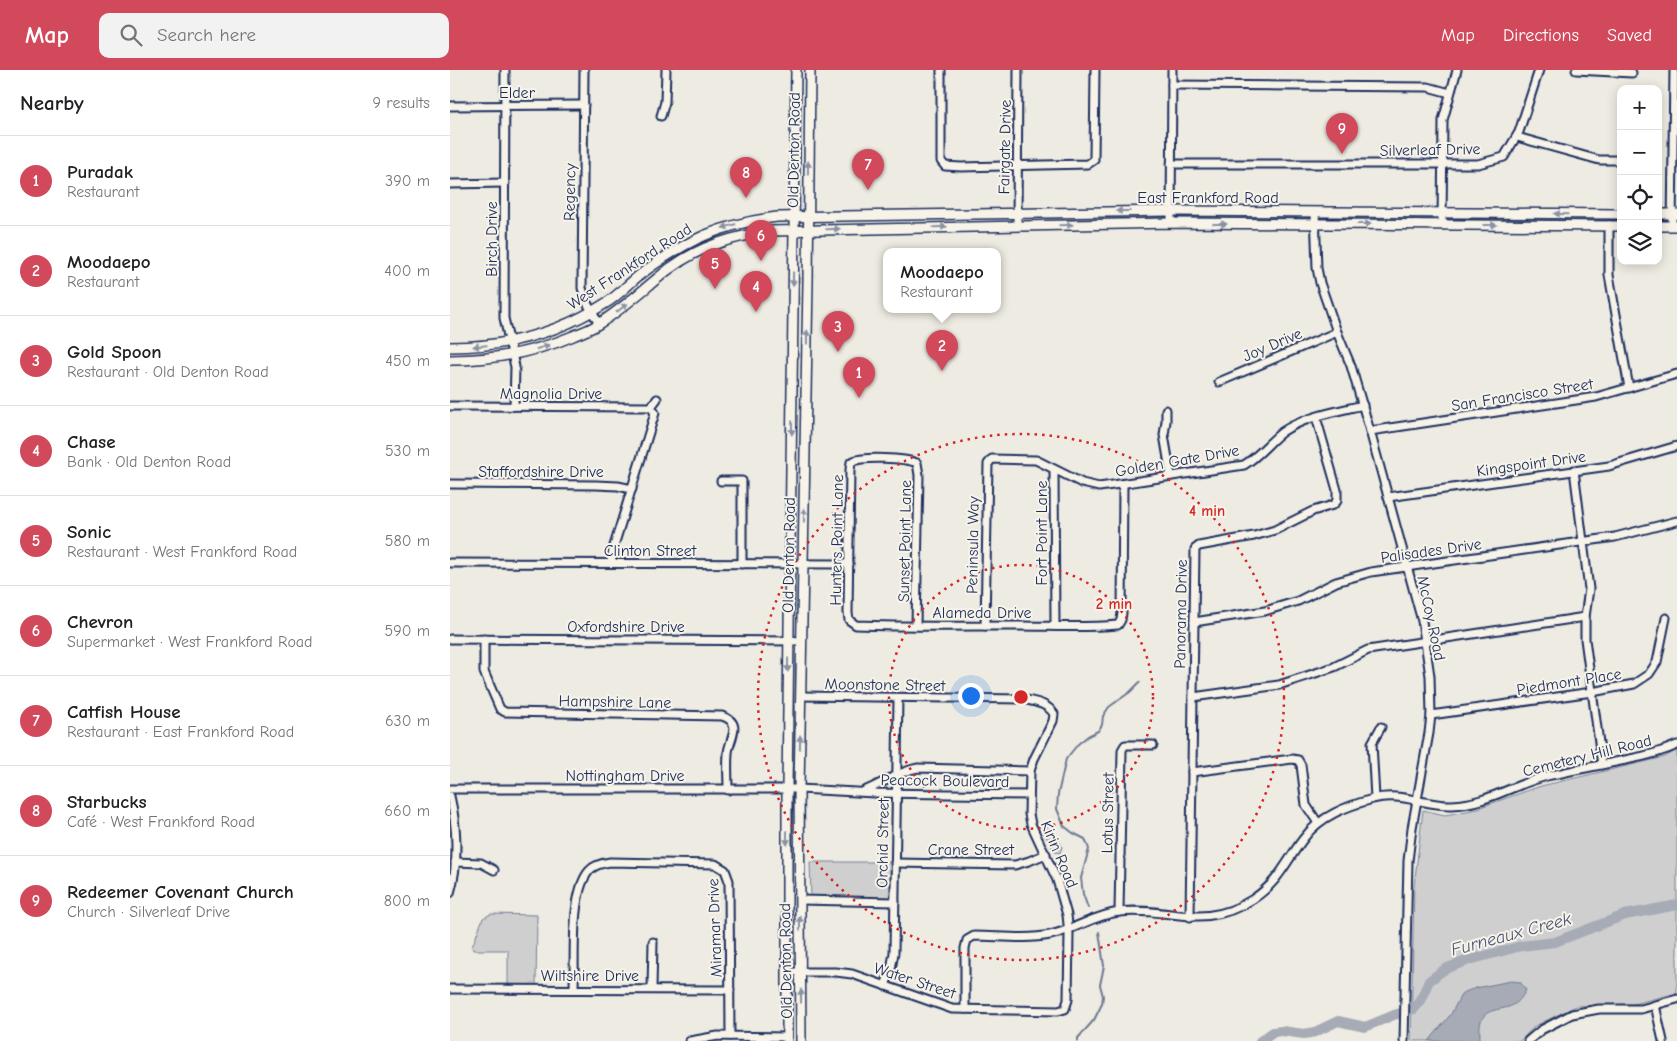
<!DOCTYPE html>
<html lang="en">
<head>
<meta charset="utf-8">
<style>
	:root { --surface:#fff; --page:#f2f2f2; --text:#202124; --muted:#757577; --line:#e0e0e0; --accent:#d1495b }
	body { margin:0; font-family:"Comic Neue",sans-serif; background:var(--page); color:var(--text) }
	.controls { position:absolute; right:15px; top:15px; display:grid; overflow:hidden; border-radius:10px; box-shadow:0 2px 12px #0003 }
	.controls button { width:45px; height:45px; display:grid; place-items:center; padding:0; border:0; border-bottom:1px solid var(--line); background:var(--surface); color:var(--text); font:25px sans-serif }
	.you { position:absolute; left:520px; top:625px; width:18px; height:18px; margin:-12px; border:4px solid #fff; border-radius:50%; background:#1a73e8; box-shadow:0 0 0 8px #1a73e833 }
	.badge { display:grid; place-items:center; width:32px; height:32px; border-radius:50%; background:var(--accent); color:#fff; font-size:16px; font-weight:700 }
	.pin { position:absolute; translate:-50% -41px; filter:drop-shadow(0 1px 2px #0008) }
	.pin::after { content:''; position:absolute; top:26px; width:18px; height:15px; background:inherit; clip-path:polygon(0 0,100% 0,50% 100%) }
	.popup { position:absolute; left:433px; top:178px; width:118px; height:65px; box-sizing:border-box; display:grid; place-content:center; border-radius:10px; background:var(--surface); filter:drop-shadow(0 1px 4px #0005); font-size:16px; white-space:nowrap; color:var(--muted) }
	.popup b { font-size:19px; color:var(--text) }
	.popup::after { content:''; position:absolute; left:50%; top:100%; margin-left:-10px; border:10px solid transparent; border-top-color:var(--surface) }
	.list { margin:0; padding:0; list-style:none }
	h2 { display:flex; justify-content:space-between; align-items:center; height:65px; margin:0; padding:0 20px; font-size:21px }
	h2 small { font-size:16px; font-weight:400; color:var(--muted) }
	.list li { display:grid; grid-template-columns:32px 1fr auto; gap:15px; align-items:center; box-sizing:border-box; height:90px; padding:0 20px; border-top:1px solid var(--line) }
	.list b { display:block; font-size:19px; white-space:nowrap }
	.list p { margin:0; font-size:16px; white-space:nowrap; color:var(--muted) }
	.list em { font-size:16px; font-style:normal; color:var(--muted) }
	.icon { flex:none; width:28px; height:28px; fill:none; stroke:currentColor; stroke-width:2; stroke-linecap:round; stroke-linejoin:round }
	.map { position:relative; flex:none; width:1227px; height:971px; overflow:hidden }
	header { display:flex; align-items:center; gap:30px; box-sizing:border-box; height:70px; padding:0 25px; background:var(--accent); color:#fff }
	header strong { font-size:24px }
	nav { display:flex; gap:28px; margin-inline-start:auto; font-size:18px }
	.search { width:350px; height:45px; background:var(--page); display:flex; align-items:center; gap:12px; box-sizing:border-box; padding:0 18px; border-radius:10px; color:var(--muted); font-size:19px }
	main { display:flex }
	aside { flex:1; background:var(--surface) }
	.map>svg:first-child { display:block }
</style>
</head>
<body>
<header>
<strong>Map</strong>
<div class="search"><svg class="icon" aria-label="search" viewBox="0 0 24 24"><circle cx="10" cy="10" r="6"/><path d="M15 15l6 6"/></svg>Search here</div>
<nav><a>Map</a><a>Directions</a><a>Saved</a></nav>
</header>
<main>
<aside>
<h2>Nearby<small>9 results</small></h2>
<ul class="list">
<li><span class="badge">1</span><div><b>Puradak</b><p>Restaurant</p></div><em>390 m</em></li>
<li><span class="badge">2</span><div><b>Moodaepo</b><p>Restaurant</p></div><em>400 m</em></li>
<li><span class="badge">3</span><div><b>Gold Spoon</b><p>Restaurant · Old Denton Road</p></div><em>450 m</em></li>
<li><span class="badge">4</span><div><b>Chase</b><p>Bank · Old Denton Road</p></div><em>530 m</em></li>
<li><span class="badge">5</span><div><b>Sonic</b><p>Restaurant · West Frankford Road</p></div><em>580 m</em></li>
<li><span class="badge">6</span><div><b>Chevron</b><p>Supermarket · West Frankford Road</p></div><em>590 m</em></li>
<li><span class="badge">7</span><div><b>Catfish House</b><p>Restaurant · East Frankford Road</p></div><em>630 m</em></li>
<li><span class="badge">8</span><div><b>Starbucks</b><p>Café · West Frankford Road</p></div><em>660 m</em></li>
<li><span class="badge">9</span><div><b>Redeemer Covenant Church</b><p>Church · Silverleaf Drive</p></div><em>800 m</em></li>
</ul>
</aside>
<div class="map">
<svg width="1227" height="971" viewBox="0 0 1227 971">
	<rect width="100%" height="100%" fill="#eeebe2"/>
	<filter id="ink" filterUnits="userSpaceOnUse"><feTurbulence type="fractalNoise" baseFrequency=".02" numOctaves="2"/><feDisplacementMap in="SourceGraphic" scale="10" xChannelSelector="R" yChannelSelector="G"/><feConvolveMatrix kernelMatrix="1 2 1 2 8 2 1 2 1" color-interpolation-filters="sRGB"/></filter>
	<g filter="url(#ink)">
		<g fill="#cfcfcf" stroke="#757f96">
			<polygon points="1227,680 1227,923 1183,934 1126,936 1085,956 1070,971 961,971 964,817 973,740 995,745 1022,740 1091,716 1215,687"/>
			<path d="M596 758 603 759C605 765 609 770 612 777L610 783 605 782 594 763Z"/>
			<polygon points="360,792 442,792 441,826 438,828 361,827"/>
			<polygon points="41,844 87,845 86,916 58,916 58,880 23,880 22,877 33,848"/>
		</g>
		<path fill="#a6abb5" stroke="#6e7992" d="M1061 911 1070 912 1076 920C1073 926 1069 932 1063 935 1053 941 1036 937 1031 951 1029 957 1030 965 1030 971H979L1001 944 1012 923 1026 918Z"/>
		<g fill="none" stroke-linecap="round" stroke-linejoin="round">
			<g stroke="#6e7992" stroke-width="2">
				<polyline points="638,838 633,824 631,808 639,779 635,769 623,763 614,756 607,739 608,724 616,689 628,674 638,666 648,661 652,655 653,646 659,637 680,622 690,612"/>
				<polyline points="628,971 628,968 644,950 652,934 653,926 650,915 654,896 649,862"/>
			</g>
			<polyline stroke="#a6abb5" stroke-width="10" points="810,971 823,962 832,961 854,964 865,962 888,951 915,957 944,945 964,939 970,931 979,911 995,899 1016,891 1071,876 1105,872 1175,845 1227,835"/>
			<g stroke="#1b2f5e" stroke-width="11">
				<g id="minor">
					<polyline points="55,0 54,248 65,297 64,336"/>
					<polyline points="134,0 132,218 137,233 149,254"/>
					<polyline points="491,0 491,91 495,96 511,97 638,94 644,90 645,0"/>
					<polyline points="1126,0 1182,3"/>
					<polyline points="722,15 978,17 1000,23"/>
					<polyline points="0,36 134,35"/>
					<polyline points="211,46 215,32 216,0"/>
					<polyline points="1067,67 1149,90 1171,90"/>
					<polyline points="721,94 1028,94 1054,87 1069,62 1089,0"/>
					<polyline points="0,114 55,113"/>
					<polyline points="865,142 867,198 870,213 887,262 901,296 920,361 972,551 980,606 981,645 979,663 962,758 958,791 954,971"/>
					<polyline points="721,153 722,0"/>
					<polyline points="992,154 993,50 1007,0"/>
					<polyline points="567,155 568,0"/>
					<polyline points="1159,155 1159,205 1179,318"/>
					<polyline points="1222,156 1224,0"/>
					<polyline points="769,312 887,262"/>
					<polyline points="0,336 201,337 205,343 163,479 161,493"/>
					<polyline points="201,337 207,329"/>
					<polyline points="716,340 716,351 714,365 721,406"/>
					<polyline points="920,361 1146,327 1227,304"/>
					<polyline points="604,400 605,556"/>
					<polyline points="1124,400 1139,519 1135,547 1135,569 1152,695"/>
					<polyline points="271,411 292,411 292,494"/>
					<polyline points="0,414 146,415 168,416 182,419"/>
					<polyline points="938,427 1159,396 1227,376"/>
					<polyline points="0,493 399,494"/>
					<polyline points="744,552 815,541 848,531 886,512 921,502 1165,467 1227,451"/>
					<path d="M466 556 469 405 467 393C455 388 412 386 401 392L400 400 398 543 399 550 406 555C460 557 514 556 568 556 601 556 634 558 668 555L671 550 672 543 673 414"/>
					<path d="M535 556 538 394 542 389 586 390 632 413 649 417 663 415 794 395C809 386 819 372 832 362 853 347 888 341 913 335"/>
					<polyline points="0,569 351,571"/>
					<path d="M34 569V602L50 639 55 642 272 646C294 653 279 669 278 683 277 695 278 708 278 720"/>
					<polyline points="743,627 829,615 884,597 918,580 1135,547"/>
					<polyline points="981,645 1142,622 1184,614 1199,604 1207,592 1216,548"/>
					<polyline points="742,702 842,689 848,690 851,695 856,735 868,753"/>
					<polyline points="0,719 349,719 425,723 579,725"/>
					<path d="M414 721C432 714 449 701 468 698L580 701"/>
					<path d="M0 726C7 756 9 793 0 823"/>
					<polyline points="925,728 922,673 931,657"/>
					<polyline points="5,792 31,793 44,800"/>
					<polyline points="445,793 565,795 579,791 596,784"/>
					<polyline points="350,830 445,832"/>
					<polyline points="669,842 672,680 675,675 703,675"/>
					<polyline points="740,847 745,479 749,476 804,466 825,460 863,441 883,435 887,431 887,420 866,347"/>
					<path d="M337 902H386L402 904 502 939 608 941 615 939 618 930 619 864 617 845 607 810 581 754 579 744 580 701 584 689 603 651 604 644C597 633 585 632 573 629L351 626"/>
					<polyline points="435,916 441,899 444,883 448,628"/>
					<polyline points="0,919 280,920"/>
					<path d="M124 919C125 889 120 823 139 801 144 795 152 793 160 792L265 794 275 800 279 811 280 966"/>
					<polyline points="202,919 203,872"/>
					<polyline points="1205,935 1213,971"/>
					<path d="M515 939V878L517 870 524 866C549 866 575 870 600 865 624 860 645 845 669 842 720 836 752 862 803 829 830 811 836 791 854 768 870 746 897 736 923 729 950 721 975 736 1002 735 1037 734 1064 714 1097 706 1124 700 1152 695 1180 689 1196 686 1212 682 1227 675"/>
					<polyline points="240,971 268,966 337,967"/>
					<polyline points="1078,971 1091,960 1122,944 1149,939 1191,939 1227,929"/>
				</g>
			</g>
			<g stroke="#1b2f5e" stroke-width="12">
				<g id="major">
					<polyline points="1208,144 1227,144"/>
					<polyline points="1208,156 1227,156"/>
					<path d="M0 277C56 277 109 263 156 233 169 225 179 213 191 204 236 170 271 154 327 147L721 141 1171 144"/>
					<path d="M0 290C43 290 83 283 123 266 132 262 142 259 150 253 175 237 196 217 219 199 252 175 282 167 321 161L721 153 1171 156"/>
					<polyline points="337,971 337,719 346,0"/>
					<polyline points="351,971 349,719 358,212 360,0"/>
				</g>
			</g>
			<use href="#minor" stroke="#f7f3e8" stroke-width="7"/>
			<use href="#major" stroke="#f7f3e8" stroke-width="9"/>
		</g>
		<defs><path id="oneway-solid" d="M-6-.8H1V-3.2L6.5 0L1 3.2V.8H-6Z" transform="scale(1.25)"/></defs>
		<g fill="#8991a3">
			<use href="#oneway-solid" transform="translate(358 98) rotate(-89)"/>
			<use href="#oneway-solid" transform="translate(673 141) rotate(180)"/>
			<use href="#oneway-solid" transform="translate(1111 144) rotate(-179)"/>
			<use href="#oneway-solid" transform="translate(770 154)"/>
			<use href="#oneway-solid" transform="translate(914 154)"/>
			<use href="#oneway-solid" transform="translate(616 155) rotate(-1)"/>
			<use href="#oneway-solid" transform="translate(1040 155)"/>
			<use href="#oneway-solid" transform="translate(279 156) rotate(164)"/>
			<use href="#oneway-solid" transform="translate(490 157) rotate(-1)"/>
			<use href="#oneway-solid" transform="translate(383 159) rotate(-2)"/>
			<use href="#oneway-solid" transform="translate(343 209) rotate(91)"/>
			<use href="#oneway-solid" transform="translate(172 238) rotate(-36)"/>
			<use href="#oneway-solid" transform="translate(357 267) rotate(-89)"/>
			<use href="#oneway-solid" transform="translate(30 276) rotate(175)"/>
			<use href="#oneway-solid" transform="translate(93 277) rotate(-17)"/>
			<use href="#oneway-solid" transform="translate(342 358) rotate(91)"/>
			<use href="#oneway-solid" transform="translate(354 445) rotate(-89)"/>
			<use href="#oneway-solid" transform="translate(338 595) rotate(91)"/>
			<use href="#oneway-solid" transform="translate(350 672) rotate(-89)"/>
			<use href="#oneway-solid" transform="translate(337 768) rotate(90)"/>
			<use href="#oneway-solid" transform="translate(350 853) rotate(-91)"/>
			<use href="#oneway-solid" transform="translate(351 926) rotate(-90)"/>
		</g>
	</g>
	<g fill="none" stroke="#d62828" stroke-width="2.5" stroke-dasharray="2.5 5">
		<circle cx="571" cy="627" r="132"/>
		<circle cx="571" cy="627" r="263"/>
	</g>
	<g text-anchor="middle" stroke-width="4" stroke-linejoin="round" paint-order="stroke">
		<g font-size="16" fill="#1b2f5e" stroke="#f7f3e8">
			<text x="67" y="28">Elder</text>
			<text transform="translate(554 77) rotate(-89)" y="6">Fairgate Drive</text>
			<text transform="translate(980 79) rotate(-1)" y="6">Silverleaf Drive</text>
			<text transform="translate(343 80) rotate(-89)" y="6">Old Denton Road</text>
			<text transform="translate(119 122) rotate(-89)" y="6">Regency</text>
			<text x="758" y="133">East Frankford Road</text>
			<text transform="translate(41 169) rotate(-90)" y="6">Birch Drive</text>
			<text transform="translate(179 196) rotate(-33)" y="6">West Frankford Road</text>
			<text transform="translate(822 274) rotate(-23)" y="6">Joy Drive</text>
			<text x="101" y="329">Magnolia Drive</text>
			<text transform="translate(1072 324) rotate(-9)" y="6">San Francisco Street</text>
			<text transform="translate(727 390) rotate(-10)" y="6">Golden Gate Drive</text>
			<text transform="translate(1081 393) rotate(-8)" y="6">Kingspoint Drive</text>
			<text x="91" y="407">Staffordshire Drive</text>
			<text transform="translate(591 463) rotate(-90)" y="6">Fort Point Lane</text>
			<text transform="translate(386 470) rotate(-89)" y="6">Hunters Point Lane</text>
			<text transform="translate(454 471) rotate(-89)" y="6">Sunset Point Lane</text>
			<text transform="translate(522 475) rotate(-89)" y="6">Peninsula Way</text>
			<text x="200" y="486">Clinton Street</text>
			<text transform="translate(981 480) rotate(-8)" y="6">Palisades Drive</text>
			<text transform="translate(338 485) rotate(-89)" y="6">Old Denton Road</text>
			<text x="532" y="548">Alameda Drive</text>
			<text transform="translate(730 544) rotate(-89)" y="6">Panorama Drive</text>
			<text transform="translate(982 548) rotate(78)" y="6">McCoy Road</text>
			<text x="176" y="562">Oxfordshire Drive</text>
			<text transform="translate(1119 611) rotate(-9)" y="6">Piedmont Place</text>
			<text transform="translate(435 614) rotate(1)" y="6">Moonstone Street</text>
			<text transform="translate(165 631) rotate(1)" y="6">Hampshire Lane</text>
			<text transform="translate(1137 685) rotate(-14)" y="6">Cemetery Hill Road</text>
			<text x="175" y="711">Nottingham Drive</text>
			<text transform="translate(495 710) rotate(1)" y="6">Peacock Boulevard</text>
			<text transform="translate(657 743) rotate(-89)" y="6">Lotus Street</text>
			<text transform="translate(432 773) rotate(-89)" y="6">Orchid Street</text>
			<text x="521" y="785">Crane Street</text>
			<text transform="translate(610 784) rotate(67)" y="6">Kirin Road</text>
			<text transform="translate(264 858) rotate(-92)" y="6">Miramar Drive</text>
			<text transform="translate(335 891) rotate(-91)" y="6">Old Denton Road</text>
			<text x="140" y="911">Wiltshire Drive</text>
			<text transform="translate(465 910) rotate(18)" y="6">Water Street</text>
		</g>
		<g font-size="18" font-style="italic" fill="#455478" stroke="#f7f3e8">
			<text transform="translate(1061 864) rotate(-15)" y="6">Furneaux Creek</text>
		</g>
	</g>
	<circle cx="571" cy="627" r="8" fill="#d62828" stroke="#f7f3e8" stroke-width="2.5"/>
	<g font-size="15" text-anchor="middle" font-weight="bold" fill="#d62828" stroke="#f7f3e8" stroke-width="4" stroke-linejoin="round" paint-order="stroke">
		<text x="757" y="446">4 min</text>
		<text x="664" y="539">2 min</text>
	</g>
</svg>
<div class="controls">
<button>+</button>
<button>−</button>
<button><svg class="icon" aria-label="locate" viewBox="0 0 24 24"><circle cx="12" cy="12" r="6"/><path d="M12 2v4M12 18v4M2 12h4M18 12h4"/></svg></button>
<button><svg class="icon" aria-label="layers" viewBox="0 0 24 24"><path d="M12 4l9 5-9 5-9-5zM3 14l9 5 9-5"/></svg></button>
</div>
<div class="you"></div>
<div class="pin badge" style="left:409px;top:328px">1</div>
<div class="pin badge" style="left:492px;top:301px">2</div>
<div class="popup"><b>Moodaepo</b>Restaurant</div>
<div class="pin badge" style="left:388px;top:282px">3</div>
<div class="pin badge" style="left:306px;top:242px">4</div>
<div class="pin badge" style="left:265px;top:219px">5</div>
<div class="pin badge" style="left:311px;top:191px">6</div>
<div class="pin badge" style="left:418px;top:120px">7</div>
<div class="pin badge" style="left:296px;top:128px">8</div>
<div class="pin badge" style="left:892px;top:84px">9</div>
</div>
</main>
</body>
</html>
